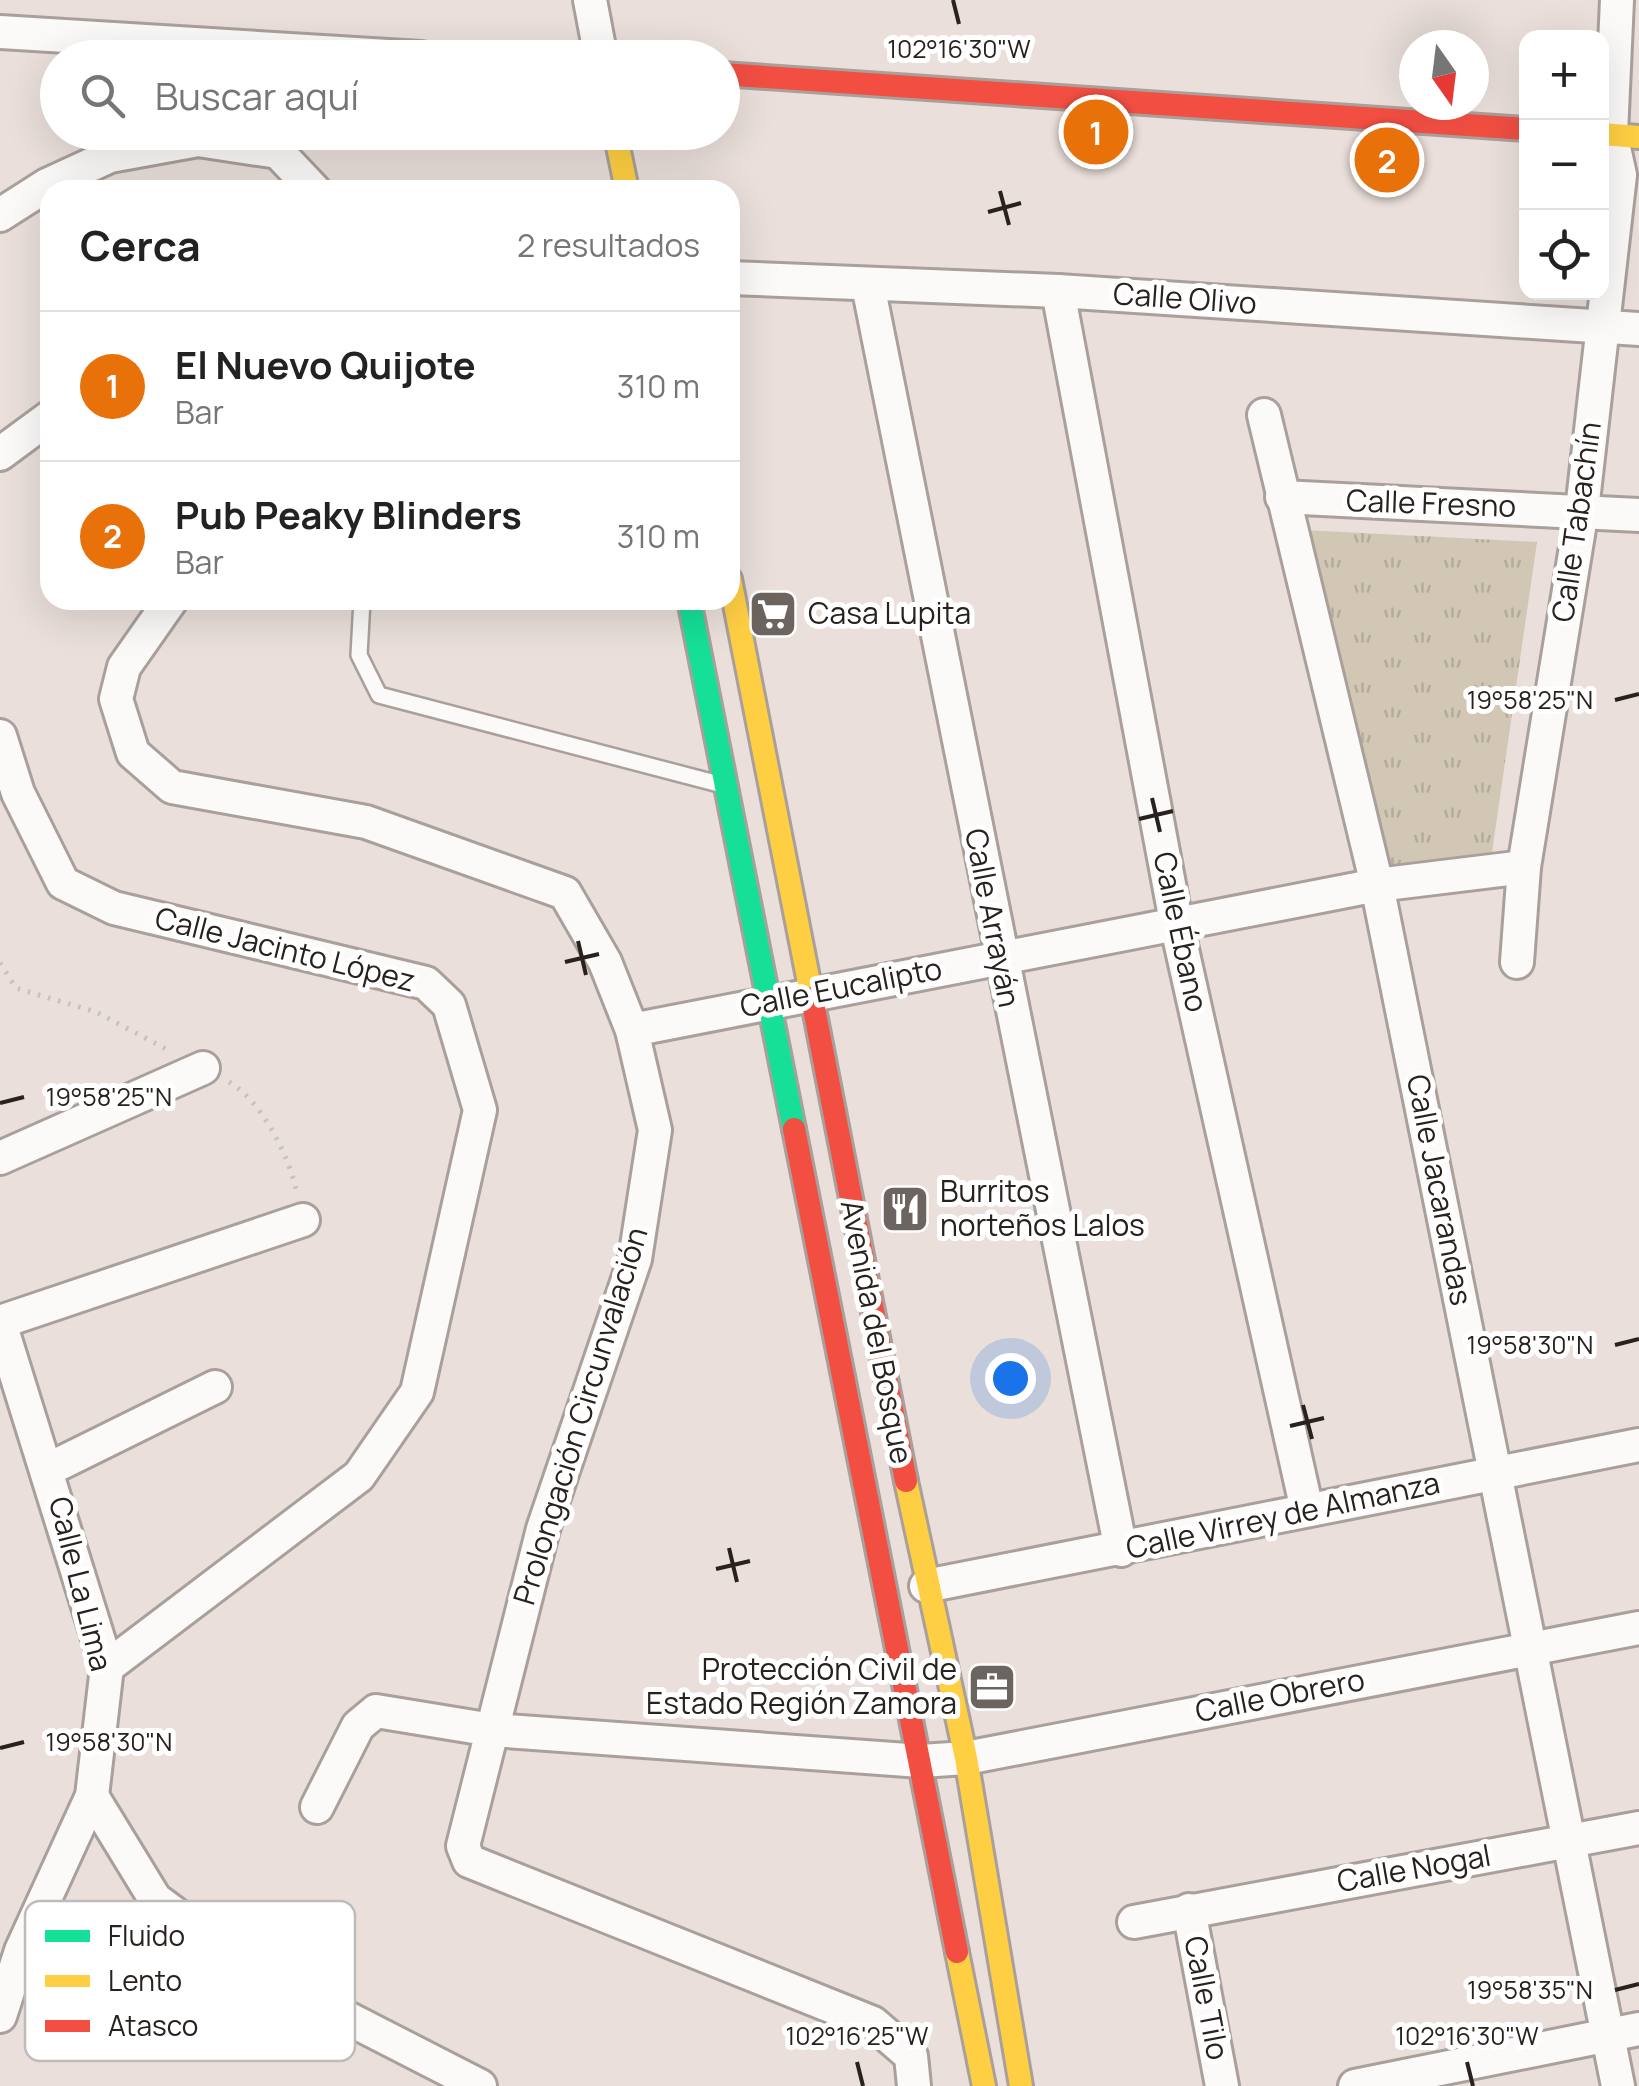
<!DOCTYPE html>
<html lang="es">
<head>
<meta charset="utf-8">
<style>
	:root { --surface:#fff; --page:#f2f2f2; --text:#222; --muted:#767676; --line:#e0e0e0; --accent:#ea580c }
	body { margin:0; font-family:Manrope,sans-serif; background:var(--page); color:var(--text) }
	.controls { position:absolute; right:30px; top:30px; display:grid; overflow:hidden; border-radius:20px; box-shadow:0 10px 40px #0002 }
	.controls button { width:90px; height:90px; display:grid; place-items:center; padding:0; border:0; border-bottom:2px solid var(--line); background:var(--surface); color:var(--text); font:50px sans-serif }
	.compass { position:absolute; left:1399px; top:30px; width:90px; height:90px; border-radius:50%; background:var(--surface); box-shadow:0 10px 40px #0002; rotate:166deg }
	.you { position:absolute; left:1010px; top:1378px; width:35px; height:35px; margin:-25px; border:8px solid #fff; border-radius:50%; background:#1a73e8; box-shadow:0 0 0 15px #1a73e833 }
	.badge { display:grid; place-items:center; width:65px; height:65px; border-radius:50%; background:var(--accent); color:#fff; font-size:32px; font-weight:700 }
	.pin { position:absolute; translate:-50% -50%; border:5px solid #fff; box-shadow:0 2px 10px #0006 }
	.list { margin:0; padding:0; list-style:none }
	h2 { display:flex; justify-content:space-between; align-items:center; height:130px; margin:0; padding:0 40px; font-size:42px }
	h2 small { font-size:32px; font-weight:400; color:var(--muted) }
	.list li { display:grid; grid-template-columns:65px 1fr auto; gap:30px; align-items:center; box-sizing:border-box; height:150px; padding:0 40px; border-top:2px solid var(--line) }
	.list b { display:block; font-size:38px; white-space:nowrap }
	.list p { margin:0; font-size:32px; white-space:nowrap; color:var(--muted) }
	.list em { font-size:32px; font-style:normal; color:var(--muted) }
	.icon { flex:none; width:55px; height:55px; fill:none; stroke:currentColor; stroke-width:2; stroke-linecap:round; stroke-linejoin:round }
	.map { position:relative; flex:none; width:1639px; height:2086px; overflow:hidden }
	.search { position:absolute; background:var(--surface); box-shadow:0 10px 40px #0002; left:40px; top:40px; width:700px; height:110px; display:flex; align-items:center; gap:25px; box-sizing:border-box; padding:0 35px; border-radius:55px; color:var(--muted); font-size:38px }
	.panel { position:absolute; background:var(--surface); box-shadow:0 10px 40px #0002; left:40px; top:180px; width:700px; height:430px; border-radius:30px }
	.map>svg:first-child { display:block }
</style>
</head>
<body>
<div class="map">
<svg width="1639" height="2086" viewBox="0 0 1639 2086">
	<defs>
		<pattern id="park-tufts" width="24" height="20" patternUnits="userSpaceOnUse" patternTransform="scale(2.5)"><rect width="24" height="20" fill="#d2c7b4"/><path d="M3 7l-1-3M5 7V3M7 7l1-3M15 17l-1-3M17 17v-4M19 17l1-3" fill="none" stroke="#b4ab9a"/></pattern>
	</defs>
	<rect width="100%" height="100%" fill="#eadfda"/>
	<polygon fill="url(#park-tufts)" points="1304,530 1537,542 1492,852 1378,876"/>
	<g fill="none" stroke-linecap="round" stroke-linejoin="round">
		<g stroke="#a9a09c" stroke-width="20">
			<polyline id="lane" points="362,600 359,655 379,695 719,784"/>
		</g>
		<g stroke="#a9a09c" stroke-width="38">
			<g id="street">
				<polyline points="590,0 601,58"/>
				<polyline points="0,32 421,58"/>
				<polyline points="0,215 47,185 110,156 198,140 278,152 314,190"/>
				<polyline points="730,278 1058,291 1639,329"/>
				<polyline points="868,285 1121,1550"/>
				<polyline points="1058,291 1177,927 1307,1510"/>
				<polyline points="1264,415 1377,885 1618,2086"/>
				<polyline points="0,454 50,417"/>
				<polyline points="1282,497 1639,515"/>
				<polyline points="171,600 124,667 116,699 133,753 172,787 366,822 565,893 605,962 632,1030 655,1130 635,1259 543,1529 463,1846 469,1861 873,2023 911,2056 914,2086"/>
				<polyline points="0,736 18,793 63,883 114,908 426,983 449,1005 480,1110 417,1392 359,1476 107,1667"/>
				<polyline points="1517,962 1524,867 1582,510 1620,175 1611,134 1617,0"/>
				<polyline points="632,1030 1377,885 1524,867"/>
				<polyline points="0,1158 203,1068"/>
				<polyline points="0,1322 303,1220"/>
				<polyline points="0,1323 107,1667 92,1796 21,1951 0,2016"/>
				<polyline points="49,1469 215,1387"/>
				<polyline points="926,1586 1639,1445"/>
				<polyline points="92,1796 155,1899 244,1965 480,2086"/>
				<polyline points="317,1807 358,1726 376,1711 492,1730 921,1761 966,1758 1639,1628"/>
				<polyline points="1189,1910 1222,2086"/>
				<polyline points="1134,1922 1639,1828"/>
				<polyline points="1355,2086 1639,2029"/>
			</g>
		</g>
		<g stroke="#a9a09c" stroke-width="28">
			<polyline id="fast" points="689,600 794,1129"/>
		</g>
		<g stroke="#a9a09c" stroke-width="28">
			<g id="slow">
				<polyline points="615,132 627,190"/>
				<polyline points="1602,134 1639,137"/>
				<polyline points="730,579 812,998"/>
				<polyline points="906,1481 966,1758 1021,2086"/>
				<polyline points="957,1952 984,2086"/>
			</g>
		</g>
		<g stroke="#a9a09c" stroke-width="28">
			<g id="jam">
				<polyline points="722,74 1526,129"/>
				<polyline points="812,998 906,1481"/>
				<polyline points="794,1129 957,1952"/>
			</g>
		</g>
		<g stroke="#c5c2c1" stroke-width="5" stroke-dasharray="2.5 8" stroke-linecap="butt">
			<polyline points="0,963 16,988 96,1012 170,1051"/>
			<path d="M229 1082C262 1101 289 1156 297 1193"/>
		</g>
		<use href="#lane" stroke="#fcfaf9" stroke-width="15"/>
		<use href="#street" stroke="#fcfaf9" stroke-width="32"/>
		<use href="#fast" stroke="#16e098" stroke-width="22"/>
		<use href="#slow" stroke="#ffcf43" stroke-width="22"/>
		<use href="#jam" stroke="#f24e42" stroke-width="22"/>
	</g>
	<path fill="none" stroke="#28211d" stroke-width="4" d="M953 0 959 24M1000 191 1009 225M988 212 1021 203M1615 700 1639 694M1152 798 1160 832M1139 819 1173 811M578 941 586 975M565 962 599 954M0 1103 24 1097M1615 1345 1639 1339M1303 1405 1312 1439M1290 1426 1324 1418M729 1548 737 1582M716 1569 750 1561M0 1748 24 1742M1615 1990 1639 1984M857 2062 863 2086M1467 2062 1473 2086"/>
	<defs>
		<g id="supermarket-square" transform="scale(2.5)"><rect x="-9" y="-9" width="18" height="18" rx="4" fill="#6c645f" stroke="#fff"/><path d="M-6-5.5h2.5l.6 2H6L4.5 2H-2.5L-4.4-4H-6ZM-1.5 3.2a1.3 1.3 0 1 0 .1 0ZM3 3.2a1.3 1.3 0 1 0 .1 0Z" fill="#fff"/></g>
		<g id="restaurant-square" transform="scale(2.5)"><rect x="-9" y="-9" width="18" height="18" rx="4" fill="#6c645f" stroke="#fff"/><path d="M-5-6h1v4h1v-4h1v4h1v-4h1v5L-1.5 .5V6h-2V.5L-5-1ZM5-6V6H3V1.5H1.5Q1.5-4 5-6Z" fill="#fff"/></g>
		<g id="office-square" transform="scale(2.5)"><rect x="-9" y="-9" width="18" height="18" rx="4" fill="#6c645f" stroke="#fff"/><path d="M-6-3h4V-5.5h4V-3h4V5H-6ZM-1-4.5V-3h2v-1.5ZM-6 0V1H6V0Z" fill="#fff"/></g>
	</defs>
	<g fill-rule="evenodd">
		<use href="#supermarket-square" x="773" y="614"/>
		<use href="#restaurant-square" x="905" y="1209"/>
		<use href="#office-square" x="992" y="1687"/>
	</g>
	<g text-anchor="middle" stroke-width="10" stroke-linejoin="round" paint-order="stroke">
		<g font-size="30" fill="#28211d" stroke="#fff">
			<text transform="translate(1185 299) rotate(4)" y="10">Calle Olivo</text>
			<text transform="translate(1431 504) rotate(2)" y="10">Calle Fresno</text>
			<text transform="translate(1577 522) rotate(-82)" y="10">Calle Tabachín</text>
			<text transform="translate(992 918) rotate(79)" y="10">Calle Arrayán</text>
			<text transform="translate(1180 932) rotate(78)" y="10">Calle Ébano</text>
			<text transform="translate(285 950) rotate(14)" y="10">Calle Jacinto López</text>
			<text transform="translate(841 988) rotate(-11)" y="10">Calle Eucalipto</text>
			<text transform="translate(1439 1190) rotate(79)" y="10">Calle Jacarandas</text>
			<text transform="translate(876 1332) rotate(79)" y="10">Avenida del Bosque</text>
			<text transform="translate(581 1416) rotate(-73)" y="10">Prolongación Circunvalación</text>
			<text transform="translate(1283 1516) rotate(-12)" y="10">Calle Virrey de Almanza</text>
			<text transform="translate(80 1584) rotate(76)" y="10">Calle La Lima</text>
			<text transform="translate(1280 1696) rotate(-11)" y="10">Calle Obrero</text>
			<text transform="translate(1414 1869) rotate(-10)" y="10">Calle Nogal</text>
			<text transform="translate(1206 1998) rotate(79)" y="10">Calle Tilo</text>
		</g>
		<g font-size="30" fill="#28211d" stroke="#fff" text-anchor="start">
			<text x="808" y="624">Casa Lupita</text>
			<text x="940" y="1202">Burritos<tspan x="940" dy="34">norteños Lalos</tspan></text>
			<text x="957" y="1680" text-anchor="end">Protección Civil de<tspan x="957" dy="34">Estado Región Zamora</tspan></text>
		</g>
	</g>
	<rect x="25" y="1901" width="330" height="160" rx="15" fill="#fff" stroke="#bebcbb" stroke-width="2.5"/>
	<rect x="45" y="1930" width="45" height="12" fill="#16e098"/>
	<rect x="45" y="1975" width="45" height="12" fill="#ffcf43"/>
	<rect x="45" y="2020" width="45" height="12" fill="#f24e42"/>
	<g font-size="28" fill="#28211d">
		<text x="108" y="1946">Fluido</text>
		<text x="108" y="1991">Lento</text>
		<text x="108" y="2036">Atasco</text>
	</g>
	<g font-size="25" text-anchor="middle" fill="#28211d" stroke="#fff" stroke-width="10" stroke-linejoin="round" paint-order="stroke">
		<text x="959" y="58">102°16'30"W</text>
		<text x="1530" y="709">19°58'25"N</text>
		<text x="109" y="1106">19°58'25"N</text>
		<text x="1530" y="1354">19°58'30"N</text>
		<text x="109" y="1751">19°58'30"N</text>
		<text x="1530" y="1999">19°58'35"N</text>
		<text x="857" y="2045">102°16'25"W</text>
		<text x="1467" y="2045">102°16'30"W</text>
	</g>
</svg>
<div class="controls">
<button>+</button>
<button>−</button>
<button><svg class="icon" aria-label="locate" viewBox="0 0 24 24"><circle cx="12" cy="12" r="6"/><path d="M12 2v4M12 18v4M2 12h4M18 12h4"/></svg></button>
</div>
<svg class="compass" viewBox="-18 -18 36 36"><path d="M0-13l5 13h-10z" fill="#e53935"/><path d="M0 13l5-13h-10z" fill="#767676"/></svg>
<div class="you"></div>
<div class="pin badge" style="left:1096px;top:132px;background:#e8710a">1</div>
<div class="pin badge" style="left:1387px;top:160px;background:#e8710a">2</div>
<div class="search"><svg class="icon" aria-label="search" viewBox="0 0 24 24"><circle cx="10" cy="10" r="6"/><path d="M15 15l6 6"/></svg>Buscar aquí</div>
<section class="panel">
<h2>Cerca<small>2 resultados</small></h2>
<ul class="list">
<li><span class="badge" style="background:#e8710a">1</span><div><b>El Nuevo Quijote</b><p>Bar</p></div><em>310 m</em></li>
<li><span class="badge" style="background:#e8710a">2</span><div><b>Pub Peaky Blinders</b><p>Bar</p></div><em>310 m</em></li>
</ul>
</section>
</div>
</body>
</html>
